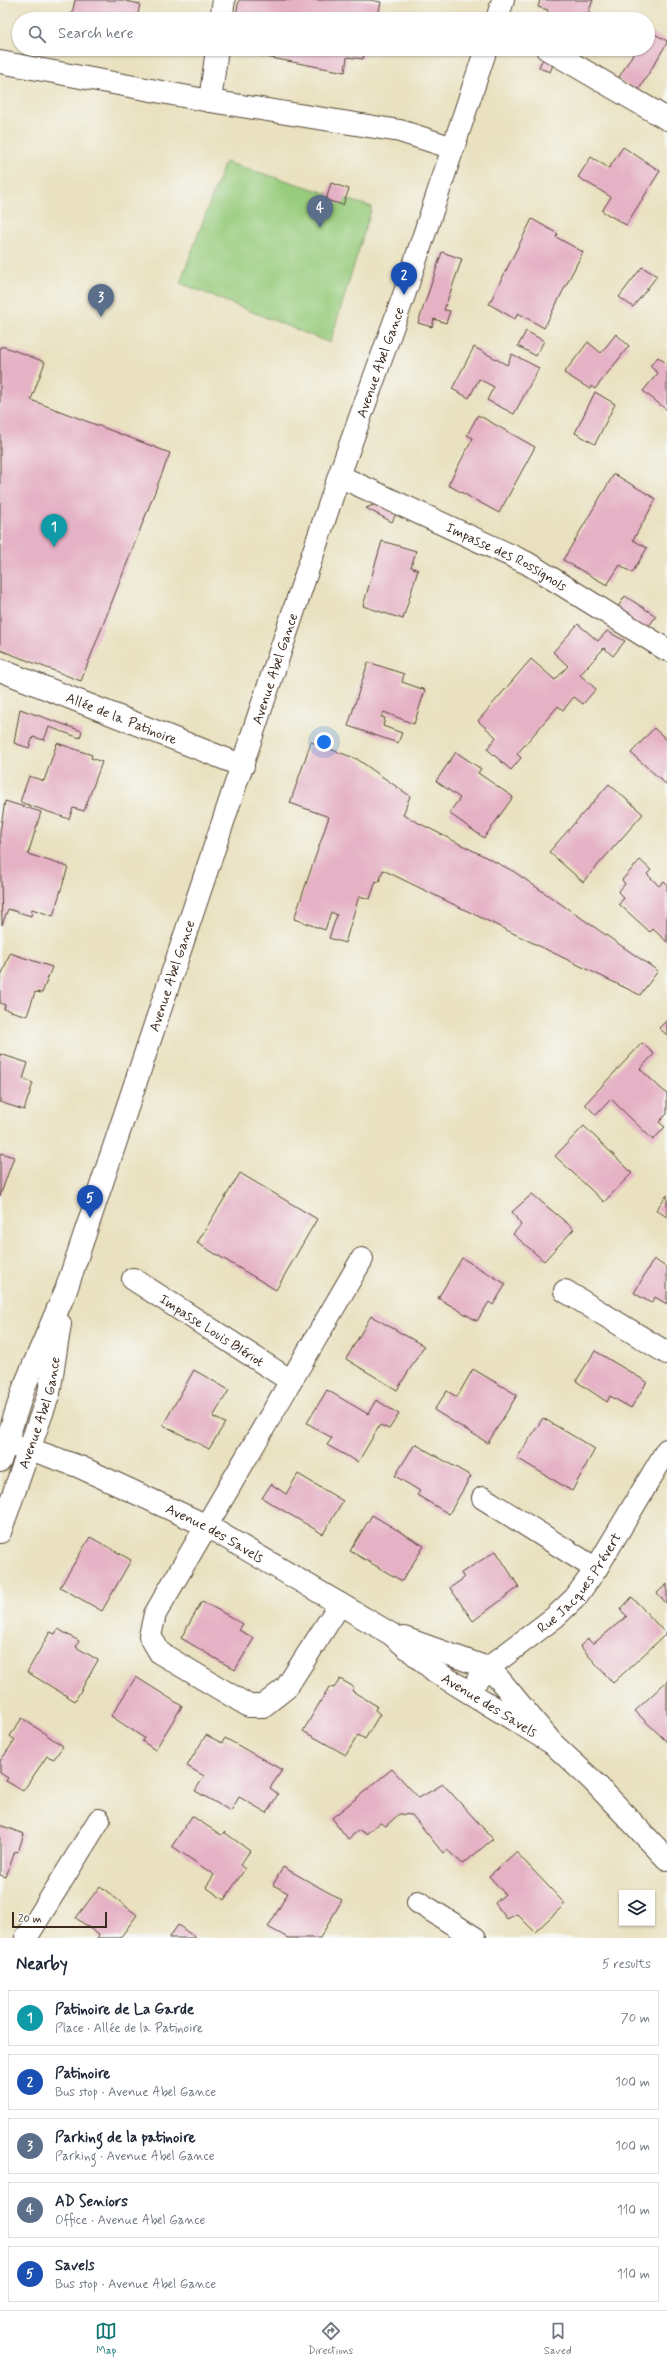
<!DOCTYPE html>
<html lang="en">
<head>
<meta charset="utf-8">
<style>
	:root { --surface:#fff; --page:#f6f6f7; --text:#1f2937; --muted:#747a83; --line:#e0e1e3; --accent:#0f766e }
	body { margin:0; font-family:Mynerve,sans-serif; background:var(--page); color:var(--text) }
	.controls { position:absolute; right:12px; bottom:12px; display:grid; overflow:hidden; border-radius:0px; box-shadow:0 1px 3px #0004 }
	.controls button { width:36px; height:36px; display:grid; place-items:center; padding:0; border:0; border-bottom:1px solid var(--line); background:var(--surface); color:var(--text); font:20px sans-serif }
	.scale { position:absolute; left:12px; bottom:10px; width:95px; box-sizing:border-box; padding-left:4px; border:2px solid #3b2a1e; border-top:0; font-size:11px; line-height:14px; white-space:nowrap; color:#3b2a1e; -webkit-text-stroke:3px #f6f6f2; paint-order:stroke }
	.you { position:absolute; left:324px; top:742px; width:14px; height:14px; margin:-10px; border:3px solid #fff; border-radius:50%; background:#1a73e8; box-shadow:0 0 0 6px #1a73e833 }
	.badge { display:grid; place-items:center; width:26px; height:26px; border-radius:50%; background:var(--accent); color:#fff; font-size:13px; font-weight:700 }
	.pin { position:absolute; translate:-50% -33px; filter:drop-shadow(0 1px 2px #0008) }
	.pin::after { content:''; position:absolute; top:21px; width:14px; height:12px; background:inherit; clip-path:polygon(0 0,100% 0,50% 100%) }
	.list { margin:0; padding:0; list-style:none }
	h2 { display:flex; justify-content:space-between; align-items:center; height:52px; margin:0; padding:0 16px; font-size:17px }
	h2 small { font-size:13px; font-weight:400; color:var(--muted) }
	.list li { display:grid; grid-template-columns:26px 1fr auto; gap:12px; align-items:center; box-sizing:border-box; height:56px; margin:0 8px 8px; padding:0 8px; border:1px solid var(--line); border-radius:0px }
	.list b { display:block; font-size:15px; white-space:nowrap }
	.list p { margin:0; font-size:13px; white-space:nowrap; color:var(--muted) }
	.list em { font-size:13px; font-style:normal; color:var(--muted) }
	.icon { flex:none; width:22px; height:22px; fill:none; stroke:currentColor; stroke-width:2; stroke-linecap:round; stroke-linejoin:round }
	.map { position:relative; flex:none; width:667px; height:1938px; overflow:hidden }
	.search { position:absolute; background:var(--surface); box-shadow:0 1px 3px #0004; left:12px; right:12px; top:12px; height:44px; display:flex; align-items:center; gap:10px; box-sizing:border-box; padding:0 14px; border-radius:22px; color:var(--muted); font-size:15px }
	.sheet { height:372px; background:var(--surface) }
	nav { display:flex; justify-content:space-around; align-items:center; box-sizing:border-box; height:56px; border-top:1px solid var(--line); background:var(--surface); font-size:11px; color:var(--muted) }
	nav a { display:grid; justify-items:center; gap:2px }
	nav .on { color:var(--accent) }
	.map>svg:first-child { display:block }
</style>
</head>
<body>
<div class="map">
<svg width="667" height="1938" viewBox="0 0 667 1938">
	<rect width="100%" height="100%" fill="#f6f6f2"/>
	<filter id="ink" filterUnits="userSpaceOnUse"><feTurbulence type="fractalNoise" baseFrequency=".025" numOctaves="2"/><feDisplacementMap in="SourceGraphic" scale="8" xChannelSelector="R" yChannelSelector="G"/><feConvolveMatrix kernelMatrix="1 2 1 2 8 2 1 2 1" color-interpolation-filters="sRGB"/></filter>
	<filter id="wash" filterUnits="userSpaceOnUse"><feTurbulence type="fractalNoise" baseFrequency=".012" numOctaves="4" result="noise"/><feDisplacementMap in="SourceGraphic" scale="16" xChannelSelector="R" yChannelSelector="G"/><feGaussianBlur stdDeviation="0.9" result="paint"/><feColorMatrix in="noise" values="0 0 0 0 0 0 0 0 0 0 0 0 0 0 0 0 0 1.4 0 .05"/><feComposite in="paint" operator="in"/></filter>
	<g filter="url(#wash)">
		<rect width="100%" height="100%" fill="#e9e1bf"/>
		<polygon fill="#98cc7d" stroke="#6a7b4e" points="225,162 372,207 330,343 180,283"/>
		<g id="blocks">
			<g fill="#e5b1c5">
				<polygon points="75,0 121,0 140,4 137,19 71,19"/>
				<polygon points="239,0 370,0 381,2 377,19 235,19"/>
				<polygon points="540,0 593,0 586,19 546,19 548,10 538,7"/>
				<polygon points="648,30 667,41 667,43 638,91 618,79 636,49 648,49"/>
				<polygon points="365,49 363,59 347,57 345,72 229,50"/>
				<polygon points="547,57 554,62 550,72 539,68 541,62"/>
				<polygon points="623,147 660,171 626,225 602,211 611,197 578,177 591,157 609,168"/>
				<polygon points="331,183 349,189 343,205 326,200"/>
				<polygon points="532,219 558,234 556,237 583,252 544,328 518,313 515,319 489,304"/>
				<polygon points="442,252 462,259 444,310 450,311 446,323 434,319 432,327 418,323"/>
				<polygon points="642,267 657,276 633,307 619,297"/>
				<polygon points="526,331 544,341 536,356 518,346"/>
				<polygon points="616,334 629,346 595,389 591,386 590,389 564,373 588,342 601,353"/>
				<polygon points="0,347 5,347 45,362 31,400 170,453 81,681 0,650"/>
				<polygon points="474,347 507,365 512,354 539,368 514,414 487,400 494,387 479,379 469,398 452,389"/>
				<polygon points="658,357 667,364 667,410 643,391 658,373 650,366"/>
				<polygon points="595,392 615,404 595,444 575,433"/>
				<polygon points="478,415 535,447 499,513 448,485 473,438 467,435"/>
				<polygon points="614,474 656,499 633,540 647,548 632,573 620,565 607,585 563,560"/>
				<polygon points="376,504 396,514 392,522 366,508"/>
				<polygon points="382,541 416,551 411,567 418,570 403,619 363,606"/>
				<polygon points="625,596 656,616 647,629 616,610"/>
				<polygon points="578,624 598,641 607,631 625,641 613,656 604,648 580,675 596,689 583,704 574,697 563,710 558,706 517,754 521,758 511,770 487,749 496,737 478,721 531,659 555,680 568,666 553,652"/>
				<polygon points="368,662 404,674 402,682 425,690 414,724 384,712 381,717 385,718 383,726 402,733 398,743 348,726"/>
				<polygon points="20,709 82,731 80,738 49,727 44,740 33,737 29,748 14,743"/>
				<polygon points="654,728 667,740 667,785 631,753"/>
				<polygon points="311,742 357,759 410,796 403,815 513,871 658,971 640,995 383,870 379,882 376,881 370,899 359,896 345,943 329,938 337,915 331,912 325,930 294,919 329,817 290,803"/>
				<polygon points="57,743 92,755 91,758 102,762 84,811 73,808 69,819 20,802 29,776 44,781"/>
				<polygon points="456,752 481,769 478,773 513,797 484,838 449,813 460,798 436,781"/>
				<polygon points="609,784 643,814 583,882 549,852"/>
				<polygon points="5,801 41,812 28,854 68,867 53,916 32,909 31,916 8,909 2,925 0,832"/>
				<polygon points="640,860 651,870 647,874 659,886 664,881 667,884 667,942 653,929 650,932 619,904 624,898 618,892 625,884 622,880"/>
				<polygon points="10,953 52,967 42,993 35,992 27,1016 4,1009 5,1005 0,1003 0,979"/>
				<polygon points="667,1020 667,1035 659,1028"/>
				<polygon points="642,1043 654,1054 640,1069 667,1094 667,1114 659,1122 665,1127 653,1140 611,1099 596,1115 585,1104"/>
				<polygon points="0,1054 28,1063 23,1079 33,1083 24,1110 0,1102"/>
				<polygon points="584,1126 632,1173 604,1202 555,1156"/>
				<polygon points="0,1153 14,1157 0,1196"/>
				<polygon points="240,1173 317,1219 276,1290 197,1243"/>
				<polygon points="532,1194 574,1229 544,1261 513,1234 521,1225 512,1212"/>
				<polygon points="667,1195 667,1217 656,1210"/>
				<polygon points="462,1258 506,1284 493,1305 489,1302 477,1321 438,1298"/>
				<polygon points="654,1259 667,1268 667,1304 655,1297 651,1303 634,1293"/>
				<polygon points="371,1316 424,1346 397,1390 346,1359"/>
				<polygon points="595,1351 647,1382 631,1408 610,1396 607,1402 576,1381"/>
				<polygon points="473,1369 517,1395 488,1443 434,1410 447,1391 457,1397"/>
				<polygon points="194,1370 229,1390 213,1417 225,1423 209,1449 163,1425"/>
				<polygon points="327,1390 368,1414 376,1400 399,1414 389,1429 380,1425 358,1462 327,1445 332,1438 307,1423"/>
				<polygon points="543,1418 595,1449 572,1491 517,1458"/>
				<polygon points="415,1444 471,1476 449,1514 417,1495 420,1491 395,1476"/>
				<polygon points="298,1474 343,1501 323,1534 262,1498 271,1484 286,1494"/>
				<polygon points="372,1515 424,1546 402,1581 350,1551"/>
				<polygon points="90,1537 131,1560 102,1611 60,1587"/>
				<polygon points="496,1551 519,1587 473,1621 450,1588 464,1578 461,1573"/>
				<polygon points="667,1584 667,1604 657,1593"/>
				<polygon points="632,1597 666,1634 613,1683 580,1646 588,1639 593,1644 627,1616 620,1610"/>
				<polygon points="202,1601 243,1624 239,1630 254,1638 235,1670 181,1638"/>
				<polygon points="58,1629 79,1641 76,1647 98,1660 75,1701 27,1672 50,1632 55,1634"/>
				<polygon points="136,1677 182,1706 155,1750 142,1741 144,1738 111,1716"/>
				<polygon points="340,1679 354,1687 352,1691 377,1706 375,1710 380,1714 365,1739 358,1735 346,1755 303,1731 329,1687 334,1688"/>
				<polygon points="667,1681 667,1742 635,1711"/>
				<polygon points="22,1718 63,1746 54,1759 47,1756 23,1791 6,1781 8,1778 0,1773 0,1761 15,1740 10,1736"/>
				<polygon points="206,1735 222,1743 225,1738 282,1770 270,1788 278,1794 267,1813 239,1797 231,1811 195,1791 204,1776 187,1766"/>
				<polygon points="392,1769 419,1798 443,1784 493,1839 463,1864 447,1850 443,1853 412,1815 399,1814 386,1826 380,1823 366,1834 359,1830 348,1839 332,1818"/>
				<polygon points="192,1816 221,1835 224,1832 250,1851 240,1865 245,1869 224,1900 206,1887 214,1875 172,1846"/>
				<polygon points="0,1825 24,1834 18,1852 15,1851 6,1877 0,1875"/>
				<polygon points="516,1852 565,1904 535,1932 517,1914 507,1919 495,1903 505,1894 489,1876"/>
				<polygon points="283,1867 342,1900 320,1938 288,1938 268,1927 288,1893 273,1885"/>
				<polygon points="100,1886 137,1915 120,1938 97,1938 99,1935 76,1918"/>
				<polygon points="178,1925 196,1938 169,1938"/>
			</g>
		</g>
	</g>
	<g filter="url(#ink)">
		<use href="#blocks" fill-opacity="0" stroke="#554536" stroke-width="1"/>
		<g fill="none" stroke-linecap="round" stroke-linejoin="round">
			<g stroke="#554536" stroke-width="24">
				<g id="minor">
					<polyline points="221,19 224,0"/>
					<polyline points="547,49 667,119"/>
					<polyline points="0,62 210,101 400,131 453,148"/>
					<polyline points="210,101 217,49"/>
					<path id="s1" d="M339 476 527 563 667 650"/>
					<path id="s2" d="M0 670 243 766"/>
					<path id="s3" d="M133 1279 291 1381"/>
					<polyline points="565,1291 667,1353"/>
					<path id="s4" d="M0 1442 38 1452 80 1467 207 1526 391 1634 436 1672 552 1743"/>
					<polyline points="483,1498 596,1569"/>
					<polyline points="340,1604 286,1688 263,1706 249,1706 160,1653 150,1636 155,1614 362,1259"/>
					<polyline points="404,1638 488,1668 499,1679 552,1743 592,1780 667,1859"/>
					<path id="s5" d="M478 1679 488 1668 555 1617 575 1598 596 1569 667 1450"/>
					<polyline points="418,1902 475,1938"/>
					<polyline points="26,1938 99,1820"/>
				</g>
			</g>
			<g stroke="#554536" stroke-width="24">
				<g id="major">
					<polyline points="497,19 503,0"/>
					<path id="s6" d="M0 1461 25 1385 66 1290 339 476 404 295 486 49"/>
					<path id="s7" d="M0 1532 49 1393 60 1324"/>
				</g>
			</g>
			<use href="#minor" stroke="#fff" stroke-width="22"/>
			<use href="#major" stroke="#fff" stroke-width="22"/>
		</g>
	</g>
	<g text-anchor="middle" stroke-width="3" stroke-linejoin="round" paint-order="stroke">
		<g font-size="14" fill="#3b2a1e" stroke="#f6f6f2">
			<text dy="5" stroke="none"><textPath href="#s6" startOffset="1163">Avenue Abel Gance</textPath></text>
			<text dy="5" stroke="none"><textPath href="#s1" startOffset="186">Impasse des Rossignols</textPath></text>
			<text dy="5" stroke="none"><textPath href="#s6" startOffset="839">Avenue Abel Gance</textPath></text>
			<text dy="5" stroke="none"><textPath href="#s2" startOffset="131">Allée de la Patinoire</textPath></text>
			<text dy="5" stroke="none"><textPath href="#s6" startOffset="515">Avenue Abel Gance</textPath></text>
			<text dy="5" stroke="none"><textPath href="#s3" startOffset="94">Impasse Louis Blériot</textPath></text>
			<text dy="5" stroke="none"><textPath href="#s7" startOffset="126">Avenue Abel Gance</textPath></text>
			<text dy="5" stroke="none"><textPath href="#s4" startOffset="234">Avenue des Savels</textPath></text>
			<text dy="5" stroke="none"><textPath href="#s5" startOffset="141">Rue Jacques Prévert</textPath></text>
			<text dy="5" stroke="none"><textPath href="#s4" startOffset="559">Avenue des Savels</textPath></text>
		</g>
	</g>
</svg>
<div class="controls">
<button><svg class="icon" aria-label="layers" viewBox="0 0 24 24"><path d="M12 4l9 5-9 5-9-5zM3 14l9 5 9-5"/></svg></button>
</div>
<div class="scale">20 m</div>
<div class="you"></div>
<div class="pin badge" style="left:54px;top:547px;background:#0f9aa8">1</div>
<div class="pin badge" style="left:404px;top:295px;background:#1a4fb4">2</div>
<div class="pin badge" style="left:101px;top:317px;background:#5c6f8a">3</div>
<div class="pin badge" style="left:320px;top:228px;background:#5c6f8a">4</div>
<div class="pin badge" style="left:90px;top:1218px;background:#1a4fb4">5</div>
<div class="search"><svg class="icon" aria-label="search" viewBox="0 0 24 24"><circle cx="10" cy="10" r="6"/><path d="M15 15l6 6"/></svg>Search here</div>
</div>
<section class="sheet">
<h2>Nearby<small>5 results</small></h2>
<ul class="list">
<li><span class="badge" style="background:#0f9aa8">1</span><div><b>Patinoire de La Garde</b><p>Place · Allée de la Patinoire</p></div><em>70 m</em></li>
<li><span class="badge" style="background:#1a4fb4">2</span><div><b>Patinoire</b><p>Bus stop · Avenue Abel Gance</p></div><em>100 m</em></li>
<li><span class="badge" style="background:#5c6f8a">3</span><div><b>Parking de la patinoire</b><p>Parking · Avenue Abel Gance</p></div><em>100 m</em></li>
<li><span class="badge" style="background:#5c6f8a">4</span><div><b>AD Seniors</b><p>Office · Avenue Abel Gance</p></div><em>110 m</em></li>
<li><span class="badge" style="background:#1a4fb4">5</span><div><b>Savels</b><p>Bus stop · Avenue Abel Gance</p></div><em>110 m</em></li>
</ul>
</section>
<nav>
<a class="on"><svg class="icon" aria-label="map" viewBox="0 0 24 24"><path d="M3 6l6-2 6 2 6-2v14l-6 2-6-2-6 2zM9 4v14M15 6v14"/></svg>Map</a>
<a><svg class="icon" aria-label="directions" viewBox="0 0 24 24"><path d="M12 3l9 9-9 9-9-9zM9 14v-3h6M13 9l2 2-2 2"/></svg>Directions</a>
<a><svg class="icon" aria-label="saved" viewBox="0 0 24 24"><path d="M7 4h10v16l-5-4-5 4z"/></svg>Saved</a>
</nav>
</body>
</html>
